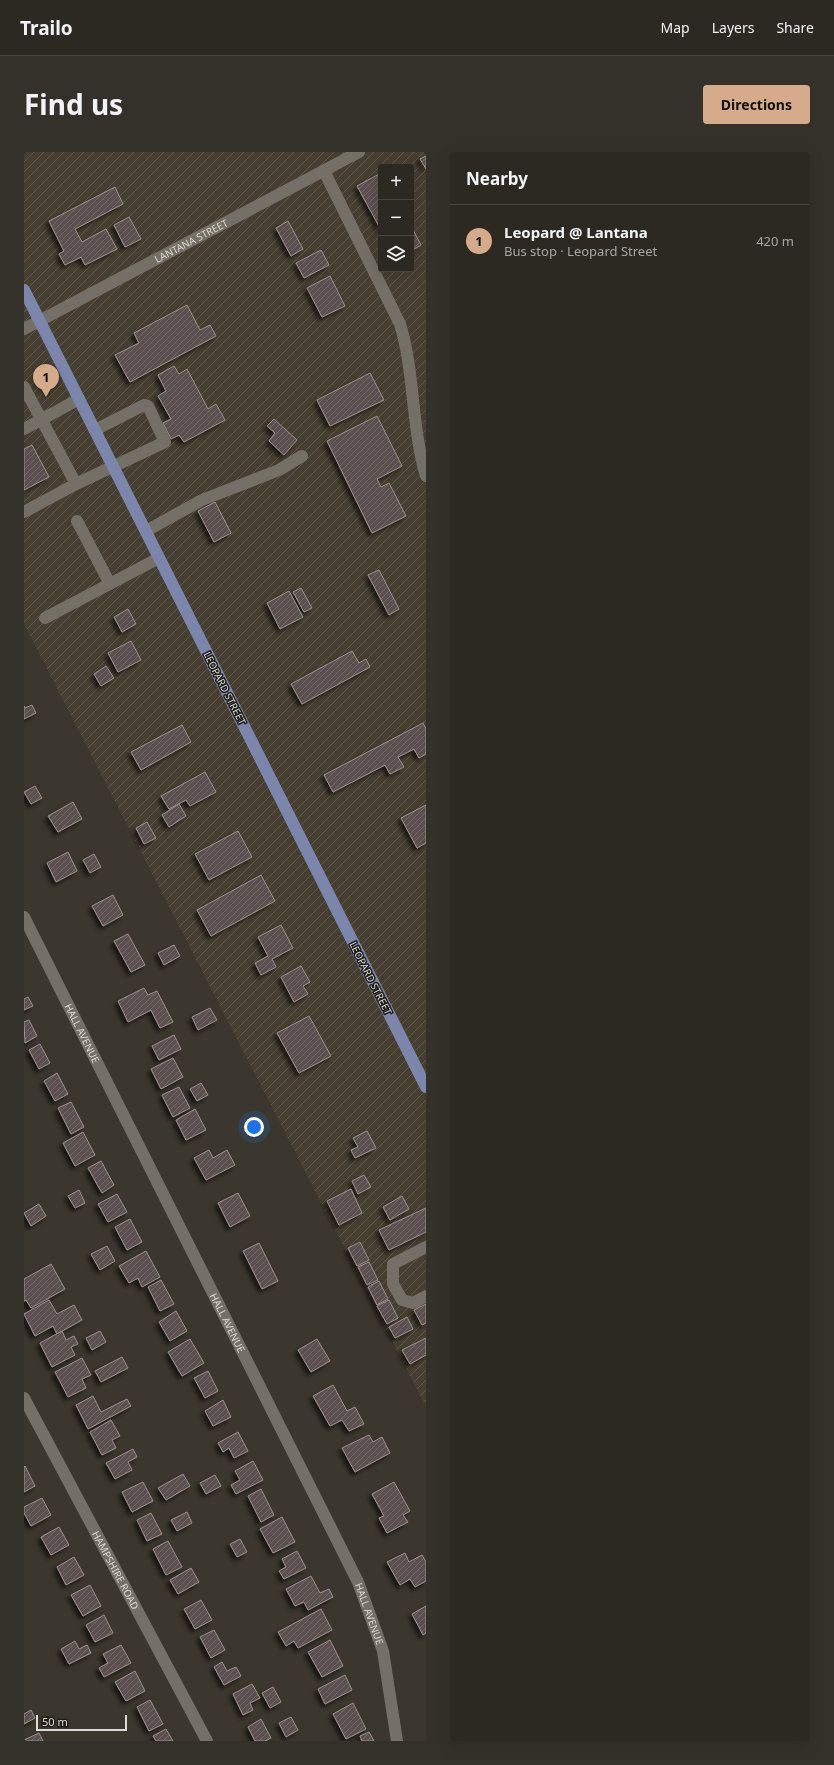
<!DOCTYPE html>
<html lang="en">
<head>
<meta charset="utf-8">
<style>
	:root { --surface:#2c2922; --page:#34312a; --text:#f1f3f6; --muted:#a6a6a5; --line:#484540; --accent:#d6ab8b }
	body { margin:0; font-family:"Noto Sans",sans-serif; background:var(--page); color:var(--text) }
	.controls { position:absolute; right:12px; top:12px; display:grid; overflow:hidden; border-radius:4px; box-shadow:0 4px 16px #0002 }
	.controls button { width:36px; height:36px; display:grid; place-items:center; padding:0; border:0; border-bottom:1px solid var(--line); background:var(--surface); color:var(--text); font:20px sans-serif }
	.scale { position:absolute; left:12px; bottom:10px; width:91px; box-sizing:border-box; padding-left:4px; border:2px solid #dddbd5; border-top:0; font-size:11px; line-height:14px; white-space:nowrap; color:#dddbd5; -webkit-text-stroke:3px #201e1b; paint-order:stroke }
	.you { position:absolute; left:230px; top:975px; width:14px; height:14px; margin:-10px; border:3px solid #fff; border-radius:50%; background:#1a73e8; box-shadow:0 0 0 6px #1a73e833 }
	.badge { display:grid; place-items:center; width:26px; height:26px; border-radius:50%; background:var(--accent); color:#111; font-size:13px; font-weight:700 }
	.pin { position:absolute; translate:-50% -33px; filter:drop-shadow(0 1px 2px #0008) }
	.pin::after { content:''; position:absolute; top:21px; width:14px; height:12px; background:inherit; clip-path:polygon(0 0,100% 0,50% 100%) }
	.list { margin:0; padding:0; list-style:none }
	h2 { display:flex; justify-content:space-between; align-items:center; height:52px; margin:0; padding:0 16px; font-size:17px }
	h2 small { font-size:13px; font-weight:400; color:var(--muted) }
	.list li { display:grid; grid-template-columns:26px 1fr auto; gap:12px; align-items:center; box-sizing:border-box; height:72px; padding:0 16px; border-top:1px solid var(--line) }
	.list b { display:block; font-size:15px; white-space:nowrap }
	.list p { margin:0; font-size:13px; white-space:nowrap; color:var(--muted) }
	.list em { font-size:13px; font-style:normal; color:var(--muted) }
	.icon { flex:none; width:22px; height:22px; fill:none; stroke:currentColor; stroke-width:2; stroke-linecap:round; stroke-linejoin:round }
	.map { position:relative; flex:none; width:402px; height:1589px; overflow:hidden; border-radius:4px }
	header { display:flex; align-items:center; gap:24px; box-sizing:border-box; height:56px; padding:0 20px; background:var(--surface); border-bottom:1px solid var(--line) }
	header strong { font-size:19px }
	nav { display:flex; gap:22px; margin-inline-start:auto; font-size:14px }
	.intro { display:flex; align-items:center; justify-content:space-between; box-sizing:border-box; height:96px; padding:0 24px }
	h1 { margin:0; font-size:28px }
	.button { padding:10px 18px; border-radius:4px; background:var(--accent); color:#111; font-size:14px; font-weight:700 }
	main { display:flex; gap:24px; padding:0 24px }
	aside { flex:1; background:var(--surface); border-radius:4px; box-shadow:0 4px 16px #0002 }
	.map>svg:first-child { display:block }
</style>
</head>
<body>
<header>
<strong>Trailo</strong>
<nav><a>Map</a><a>Layers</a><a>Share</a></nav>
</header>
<div class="intro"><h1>Find us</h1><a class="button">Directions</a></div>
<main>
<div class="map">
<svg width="402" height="1589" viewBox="0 0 402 1589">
	<defs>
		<pattern id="industrial-furrows" width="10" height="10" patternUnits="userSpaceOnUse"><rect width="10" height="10" fill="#463f31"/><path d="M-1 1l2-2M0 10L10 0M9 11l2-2" fill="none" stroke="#605a4e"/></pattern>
		<pattern id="building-hatch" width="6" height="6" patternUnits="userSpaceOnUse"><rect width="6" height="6" fill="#5b4f4f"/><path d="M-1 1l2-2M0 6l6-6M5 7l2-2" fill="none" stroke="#726867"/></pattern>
		<filter id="shadow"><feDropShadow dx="-3.5" dy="3.5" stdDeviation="2" flood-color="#0009"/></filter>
	</defs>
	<rect width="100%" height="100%" fill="#3b372e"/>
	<path fill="url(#industrial-furrows)" fill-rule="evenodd" d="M0 0H402V1255L0 472ZM357 15H387V117H357Z"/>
	<g fill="url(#building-hatch)" stroke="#9d9090" filter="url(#shadow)">
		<polygon points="402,4 402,17 396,7"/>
		<polygon points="357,21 357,78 333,34"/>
		<polygon points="91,35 99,52 51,77 58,90 82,77 93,97 61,113 57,105 41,113 35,102 40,99 25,69"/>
		<polygon points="105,65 117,87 101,95 90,73"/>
		<polygon points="264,69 279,97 267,104 252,76"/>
		<polygon points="387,74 397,93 387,99"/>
		<polygon points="297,98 305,113 280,126 272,111"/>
		<polygon points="306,124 321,154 298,165 283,136"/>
		<polygon points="163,153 176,178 186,173 192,184 106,230 91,203 115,191 110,181"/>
		<polygon points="150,214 155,222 163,217 184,257 192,252 201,268 160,290 155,283 147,287 139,271 147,267 134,244 142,239 134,223"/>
		<polygon points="346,221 360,248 306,274 293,248"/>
		<polygon points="353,264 378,314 353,327 357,335 365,331 382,364 348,381 303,289"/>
		<polygon points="250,267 273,288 260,303 245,289 251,281 243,274"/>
		<polygon points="8,293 25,325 0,338 0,297"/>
		<polygon points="191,350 207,381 190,390 174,359"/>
		<polygon points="355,418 375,457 365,463 344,423"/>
		<polygon points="277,436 288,456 280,460 269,440"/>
		<polygon points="265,439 279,465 256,477 243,451"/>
		<polygon points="104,457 112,472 98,480 90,465"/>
		<polygon points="107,489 117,508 94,520 84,501"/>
		<polygon points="328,499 335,511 342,507 346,515 278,552 267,532"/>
		<polygon points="82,514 90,526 77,534 70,522"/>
		<polygon points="8,553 12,561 0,567 0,554 1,556"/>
		<polygon points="399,571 402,577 402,602 395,606 390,597 374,605 380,615 366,622 361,613 309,640 300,623"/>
		<polygon points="158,573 167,590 117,618 107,600"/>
		<polygon points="181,620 192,640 166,654 162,648 145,657 137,644"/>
		<polygon points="11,634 18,646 7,652 0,640"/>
		<polygon points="49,650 58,667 34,680 24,664"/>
		<polygon points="155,652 162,664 145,675 138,663"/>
		<polygon points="402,653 402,691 393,696 377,666"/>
		<polygon points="123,670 132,686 120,692 112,676"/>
		<polygon points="214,679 228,705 185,728 171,702"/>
		<polygon points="44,700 53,719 32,730 23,711"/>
		<polygon points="70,702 77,715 66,721 59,708"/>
		<polygon points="237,723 251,749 187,784 173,758"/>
		<polygon points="89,743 99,763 79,774 68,754"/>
		<polygon points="257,773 269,796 248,807 252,815 237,823 231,811 244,804 234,785"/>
		<polygon points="104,782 121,813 107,820 90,789"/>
		<polygon points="150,793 156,804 140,813 134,801"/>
		<polygon points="277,814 286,830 279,834 284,842 270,850 257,825"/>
		<polygon points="120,836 124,843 133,839 149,870 136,876 127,858 104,870 94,849"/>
		<polygon points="4,845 9,854 0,858 0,847"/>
		<polygon points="186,856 193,868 174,878 168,865"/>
		<polygon points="285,864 307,904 275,921 253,881"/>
		<polygon points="5,868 13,884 1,891 0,870"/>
		<polygon points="150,883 157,897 135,908 128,894"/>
		<polygon points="16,892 26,911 15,917 5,898"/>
		<polygon points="149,906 159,925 137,937 127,917"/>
		<polygon points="33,921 44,942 31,949 20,929"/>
		<polygon points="177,931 184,943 173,949 166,937"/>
		<polygon points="155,935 166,956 149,965 138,943"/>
		<polygon points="47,950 60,975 47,982 34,956"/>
		<polygon points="171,957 182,978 162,988 152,968"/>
		<polygon points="343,979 352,996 331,1006 327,998 334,995 329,986"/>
		<polygon points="59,980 71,1003 51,1014 39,991"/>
		<polygon points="185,998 189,1006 203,998 211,1013 182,1028 170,1006"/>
		<polygon points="77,1009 90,1033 78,1041 64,1016"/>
		<polygon points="340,1023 347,1035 334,1042 328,1029"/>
		<polygon points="327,1037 338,1061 315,1073 303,1049"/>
		<polygon points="55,1038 61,1051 51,1056 44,1044"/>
		<polygon points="214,1041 226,1064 206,1075 194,1051"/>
		<polygon points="93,1042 103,1060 84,1070 74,1052"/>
		<polygon points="378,1044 385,1057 366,1068 359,1055"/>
		<polygon points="15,1052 22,1064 7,1074 0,1061"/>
		<polygon points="402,1056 402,1080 365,1098 355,1078"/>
		<polygon points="106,1067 118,1090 103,1098 91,1075"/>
		<polygon points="336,1090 345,1108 333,1114 324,1096"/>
		<polygon points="235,1091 254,1129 238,1137 219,1099"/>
		<polygon points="83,1094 91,1109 76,1118 67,1102"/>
		<polygon points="122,1099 136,1125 118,1135 114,1126 105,1131 95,1114"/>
		<polygon points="345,1110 354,1128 343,1133 334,1115"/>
		<polygon points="27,1112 41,1137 7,1156 2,1148 0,1149 0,1127"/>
		<polygon points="137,1128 150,1152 136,1159 124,1135"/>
		<polygon points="355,1129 364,1147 353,1153 344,1135"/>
		<polygon points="25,1148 33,1162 50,1153 58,1168 33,1182 29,1174 11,1184 0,1162"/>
		<polygon points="365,1148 374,1166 363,1172 353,1154"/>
		<polygon points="402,1152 402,1171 398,1173 390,1158"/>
		<polygon points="152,1159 163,1179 146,1189 135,1170"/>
		<polygon points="383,1165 389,1177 371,1186 365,1175"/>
		<polygon points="38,1179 42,1188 50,1184 54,1192 47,1195 51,1203 28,1215 16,1191"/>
		<polygon points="76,1179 82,1190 68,1198 62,1186"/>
		<polygon points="402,1186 402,1203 386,1212 378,1198"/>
		<polygon points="166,1187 180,1211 158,1224 144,1200"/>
		<polygon points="293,1187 306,1209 287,1220 274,1198"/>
		<polygon points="98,1205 104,1216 77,1230 71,1219"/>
		<polygon points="58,1206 67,1223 58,1227 62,1236 44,1245 31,1220"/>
		<polygon points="184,1219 194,1239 181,1246 170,1226"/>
		<polygon points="309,1233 323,1259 331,1255 340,1272 325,1279 318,1268 306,1274 289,1244"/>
		<polygon points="69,1244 77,1260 103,1247 107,1254 64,1277 52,1253"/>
		<polygon points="199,1248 207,1265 189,1274 181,1259"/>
		<polygon points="87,1268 96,1284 88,1288 92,1296 78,1303 66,1280"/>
		<polygon points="214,1280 224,1299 210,1306 205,1296 199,1300 194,1291"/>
		<polygon points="345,1283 349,1290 358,1285 366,1301 331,1320 318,1296"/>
		<polygon points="109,1297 113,1305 104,1310 108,1318 91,1327 82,1311"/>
		<polygon points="229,1309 239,1328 212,1342 207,1333 216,1328 211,1319"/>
		<polygon points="1,1314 11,1334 0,1340 0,1315"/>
		<polygon points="159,1322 166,1334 142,1348 134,1336"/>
		<polygon points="191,1323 197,1334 182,1342 176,1331"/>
		<polygon points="119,1330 129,1349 108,1360 98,1340"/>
		<polygon points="370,1330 386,1359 379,1363 384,1370 363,1381 355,1366 360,1364 348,1342"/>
		<polygon points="237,1337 250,1363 237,1370 224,1344"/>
		<polygon points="18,1346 27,1363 7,1374 0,1361 0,1355"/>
		<polygon points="163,1360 168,1371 153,1379 147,1368"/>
		<polygon points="127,1361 138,1382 123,1389 113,1368"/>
		<polygon points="258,1365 271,1390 249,1401 236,1377"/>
		<polygon points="35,1375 45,1393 27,1403 17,1385"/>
		<polygon points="216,1387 223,1400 213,1405 206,1392"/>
		<polygon points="144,1389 158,1415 142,1423 129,1397"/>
		<polygon points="273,1399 282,1416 260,1427 255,1419 262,1415 258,1407"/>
		<polygon points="381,1401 385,1410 398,1403 402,1410 402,1429 391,1435 386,1427 376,1433 363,1410"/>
		<polygon points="50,1405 60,1423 42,1433 33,1415"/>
		<polygon points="167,1416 175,1430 154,1442 146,1428"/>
		<polygon points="287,1424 296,1441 305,1437 309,1445 284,1458 280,1450 271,1454 262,1437"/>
		<polygon points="66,1433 77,1454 59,1464 47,1443"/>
		<polygon points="177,1448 188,1468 171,1477 160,1457"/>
		<polygon points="402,1454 402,1481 399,1483 388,1462"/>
		<polygon points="297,1457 308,1478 274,1496 270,1489 262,1494 254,1480"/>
		<polygon points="80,1463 89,1481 71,1490 62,1473"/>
		<polygon points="190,1478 201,1498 187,1506 176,1485"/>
		<polygon points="306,1488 319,1514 298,1525 284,1500"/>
		<polygon points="51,1489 55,1497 63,1493 67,1501 45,1512 37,1497"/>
		<polygon points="97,1493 107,1511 80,1525 75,1516 84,1511 79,1502"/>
		<polygon points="198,1510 203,1519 212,1515 217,1524 200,1533 190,1515"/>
		<polygon points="111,1519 121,1539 102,1549 91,1530"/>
		<polygon points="321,1523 328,1538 301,1552 294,1537"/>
		<polygon points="228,1532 236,1546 226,1551 229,1558 219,1563 209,1542"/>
		<polygon points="249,1535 257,1550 246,1556 238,1541"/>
		<polygon points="126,1548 139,1572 125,1579 113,1555"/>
		<polygon points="329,1551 342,1577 322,1587 309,1562"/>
		<polygon points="7,1558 11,1566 0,1572 0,1562"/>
		<polygon points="267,1565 274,1578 262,1585 255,1571"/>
		<polygon points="237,1567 247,1586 241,1589 231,1589 224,1575"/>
		<polygon points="142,1577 149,1589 132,1589 129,1584"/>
		<polygon points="345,1580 350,1589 338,1589 336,1584"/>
		<polygon points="15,1581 19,1589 0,1589 0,1588"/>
	</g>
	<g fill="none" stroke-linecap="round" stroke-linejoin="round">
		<g stroke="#757067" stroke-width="12">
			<path d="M300 19 376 172C391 221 387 274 402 324"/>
			<path id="s1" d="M0 177 335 0"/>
			<polyline points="0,235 52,332"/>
			<polyline points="0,277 55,247"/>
			<polyline points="0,360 52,332 141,290 124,254 120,253 71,278"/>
			<polyline points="53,369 86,432"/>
			<polyline points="122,379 178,348 255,318 278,304"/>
			<polyline points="21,466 135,406"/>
			<path id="s2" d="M0 765 334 1430 359 1499 373 1589"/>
			<polyline points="402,1095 369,1112 369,1132 378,1148 389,1151 402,1144"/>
			<path id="s3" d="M0 1246 183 1589"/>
		</g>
		<polyline stroke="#7c86ad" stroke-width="12" points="0,138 402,935"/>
	</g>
	<g text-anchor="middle" stroke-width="3" stroke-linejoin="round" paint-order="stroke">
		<g font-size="10" fill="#dddbd5" stroke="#201e1b">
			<text dy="4" stroke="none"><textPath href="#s1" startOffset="189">LANTANA STREET</textPath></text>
			<text transform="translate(201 536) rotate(63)" y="4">LEOPARD STREET</text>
			<text transform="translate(347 826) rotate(63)" y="4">LEOPARD STREET</text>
			<text dy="4" stroke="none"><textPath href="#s2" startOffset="130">HALL AVENUE</textPath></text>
			<text dy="4" stroke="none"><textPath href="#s2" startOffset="454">HALL AVENUE</textPath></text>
			<text dy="4" stroke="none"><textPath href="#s3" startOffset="195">HAMPSHIRE ROAD</textPath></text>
			<text dy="4" stroke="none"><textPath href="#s2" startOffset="778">HALL AVENUE</textPath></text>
		</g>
	</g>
</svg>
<div class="controls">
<button>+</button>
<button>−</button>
<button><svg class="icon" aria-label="layers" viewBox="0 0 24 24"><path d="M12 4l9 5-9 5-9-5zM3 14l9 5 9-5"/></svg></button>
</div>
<div class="scale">50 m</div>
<div class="you"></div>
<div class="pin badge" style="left:22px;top:245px">1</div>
</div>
<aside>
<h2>Nearby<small></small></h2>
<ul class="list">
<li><span class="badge">1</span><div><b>Leopard @ Lantana</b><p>Bus stop · Leopard Street</p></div><em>420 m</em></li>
</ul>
</aside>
</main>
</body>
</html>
